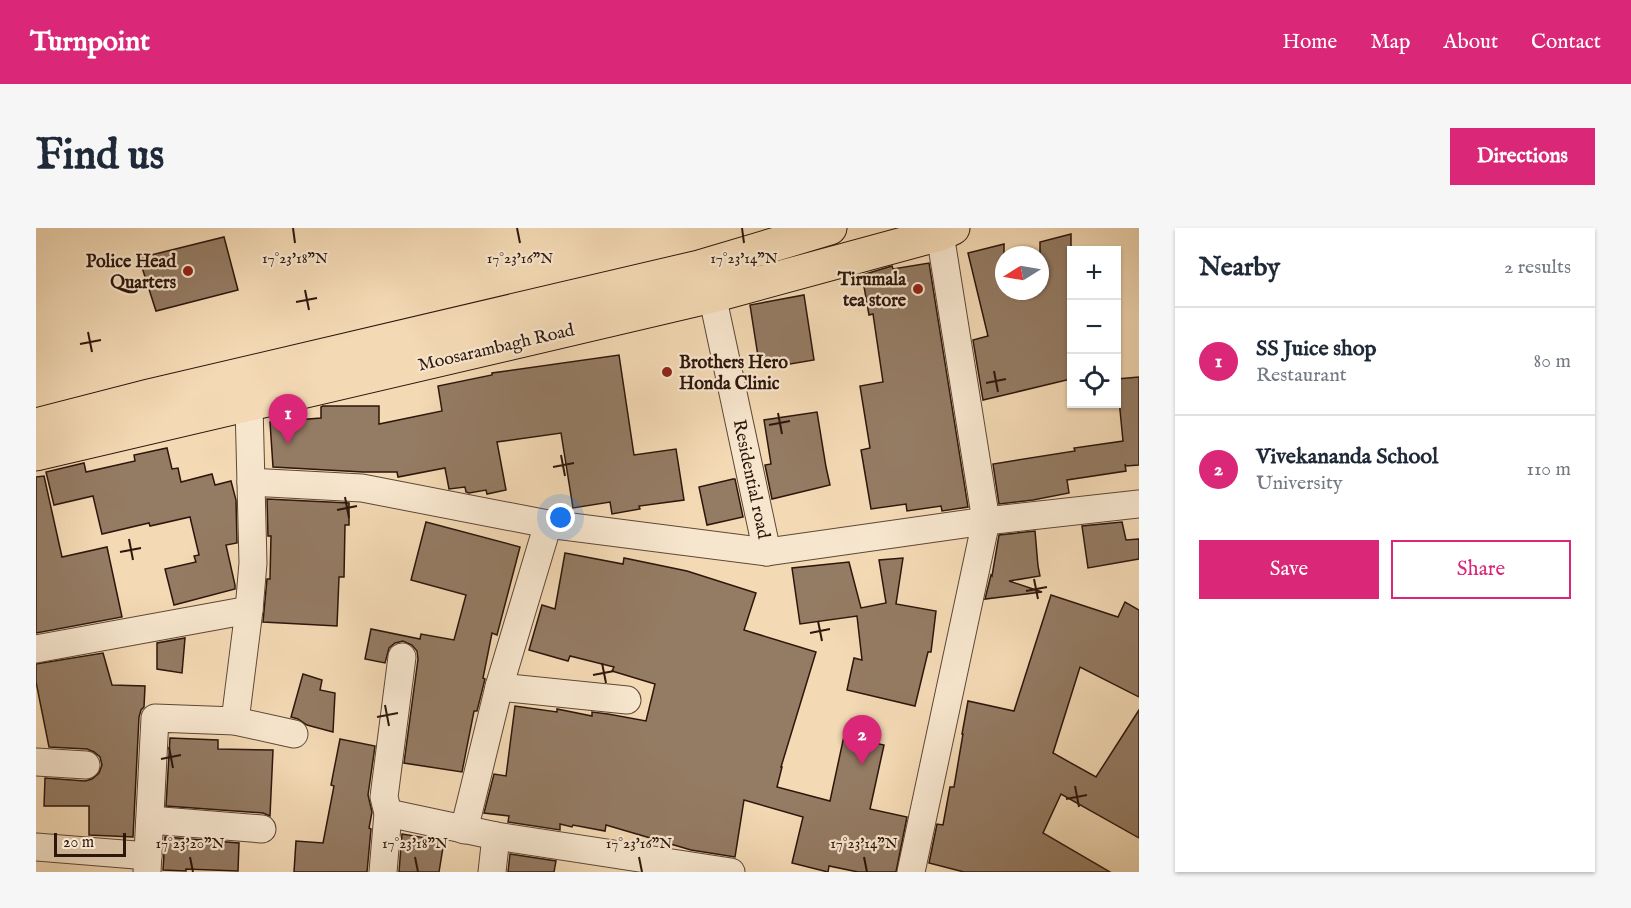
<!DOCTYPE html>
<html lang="en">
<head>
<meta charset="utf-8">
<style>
	:root { --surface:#fff; --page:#f6f6f7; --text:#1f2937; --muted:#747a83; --line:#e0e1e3; --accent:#db2777 }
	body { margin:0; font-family:"IM FELL English",serif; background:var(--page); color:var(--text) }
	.controls { position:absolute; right:18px; top:18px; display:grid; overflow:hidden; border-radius:0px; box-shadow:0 2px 4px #0004 }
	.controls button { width:54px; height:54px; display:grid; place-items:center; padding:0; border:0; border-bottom:2px solid var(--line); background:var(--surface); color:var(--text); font:30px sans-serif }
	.compass { position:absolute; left:959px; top:18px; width:54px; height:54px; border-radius:50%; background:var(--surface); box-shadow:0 2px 4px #0004; rotate:259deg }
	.scale { position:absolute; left:18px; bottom:15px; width:72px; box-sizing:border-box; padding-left:6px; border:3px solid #2d160c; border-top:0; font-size:16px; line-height:21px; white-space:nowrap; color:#2d160c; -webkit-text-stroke:4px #f7e6ce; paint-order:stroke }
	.you { position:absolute; left:525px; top:290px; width:21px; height:21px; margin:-15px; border:4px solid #fff; border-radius:50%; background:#1a73e8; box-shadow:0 0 0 9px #1a73e833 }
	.badge { display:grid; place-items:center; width:39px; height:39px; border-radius:50%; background:var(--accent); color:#fff; font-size:20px; font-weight:700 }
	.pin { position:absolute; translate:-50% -50px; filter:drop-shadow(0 2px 3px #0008) }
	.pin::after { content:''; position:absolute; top:32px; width:21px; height:18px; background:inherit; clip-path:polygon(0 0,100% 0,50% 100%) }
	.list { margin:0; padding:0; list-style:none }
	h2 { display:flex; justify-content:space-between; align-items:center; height:78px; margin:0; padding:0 24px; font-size:26px }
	h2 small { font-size:20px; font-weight:400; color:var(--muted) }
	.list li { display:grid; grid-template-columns:39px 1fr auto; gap:18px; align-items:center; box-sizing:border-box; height:108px; padding:0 24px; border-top:2px solid var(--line) }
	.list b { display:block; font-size:22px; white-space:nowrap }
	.list p { margin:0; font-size:20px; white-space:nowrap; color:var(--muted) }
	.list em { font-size:20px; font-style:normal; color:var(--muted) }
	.actions { display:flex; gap:12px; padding:18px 24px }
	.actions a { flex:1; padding:14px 0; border:2px solid var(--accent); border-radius:0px; text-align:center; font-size:21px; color:var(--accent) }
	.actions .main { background:var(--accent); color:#fff }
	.icon { flex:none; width:33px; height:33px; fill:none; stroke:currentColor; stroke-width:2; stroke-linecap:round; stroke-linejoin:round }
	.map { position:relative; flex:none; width:1103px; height:644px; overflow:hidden; border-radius:0px }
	header { display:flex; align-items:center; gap:36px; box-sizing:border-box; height:84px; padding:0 30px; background:var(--accent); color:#fff }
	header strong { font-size:28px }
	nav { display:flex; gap:33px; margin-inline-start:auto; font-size:21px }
	.intro { display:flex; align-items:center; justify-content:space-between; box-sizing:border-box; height:144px; padding:0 36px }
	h1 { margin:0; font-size:42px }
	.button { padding:15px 27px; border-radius:0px; background:var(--accent); color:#fff; font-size:21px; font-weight:700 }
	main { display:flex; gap:36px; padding:0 36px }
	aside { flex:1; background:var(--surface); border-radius:0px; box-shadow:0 2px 4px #0004 }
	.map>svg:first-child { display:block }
</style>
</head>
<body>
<header>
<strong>Turnpoint</strong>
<nav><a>Home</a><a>Map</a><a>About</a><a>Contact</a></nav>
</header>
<div class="intro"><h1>Find us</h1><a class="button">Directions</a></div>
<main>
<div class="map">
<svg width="1103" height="644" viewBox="0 0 1103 644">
	<rect width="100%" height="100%" fill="#f3d9b4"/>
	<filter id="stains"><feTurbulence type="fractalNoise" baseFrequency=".00333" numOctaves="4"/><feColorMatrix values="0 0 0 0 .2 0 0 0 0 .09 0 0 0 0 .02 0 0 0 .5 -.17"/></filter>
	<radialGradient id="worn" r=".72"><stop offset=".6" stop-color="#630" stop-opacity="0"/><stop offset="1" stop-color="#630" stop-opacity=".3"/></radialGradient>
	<g fill="#947b63" stroke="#2d160c" stroke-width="1.5">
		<polygon points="1035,6 1035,151 947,172 937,112 952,108 932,25 968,16 968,63 1004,63 1004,14"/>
		<polygon points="188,9 202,62 120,83 103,30"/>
		<polygon points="893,35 932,279 906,283 905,278 871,283 870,276 835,281 825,222 834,220 824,158 847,154 837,86 833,87 826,47 856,38 857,41"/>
		<polygon points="768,67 778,132 724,141 714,77"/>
		<polygon points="583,127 598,227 640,221 648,272 603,278 604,281 576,286 574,274 537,280 525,205 461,214 470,262 451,266 450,262 433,265 430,264 429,259 413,261 409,240 362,249 361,244 327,244 237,239 234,194 285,190 285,179 287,178 343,178 343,196 406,183 402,158 456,147 456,145"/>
		<polygon points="1103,149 1103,237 1090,238 1089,236 1090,243 1031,252 1033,265 997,272 963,276 957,236 1039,223 1038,220 1087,213 1081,151"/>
		<polygon points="781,184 790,239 794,257 736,271 729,237 735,236 728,192"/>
		<polygon points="131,220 136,241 142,240 145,254 176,246 179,257 195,253 200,272 201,315 190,317 199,357 199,361 138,377 129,341 160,334 158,328 163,327 154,289 114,298 113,295 66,306 57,268 18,277 10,244 48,235 50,244 99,233 98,227"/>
		<polygon points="8,248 26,329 71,319 86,389 0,405 0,249"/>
		<polygon points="697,251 699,251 707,289 671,297 663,259"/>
		<polygon points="231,271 313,275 313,297 309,297 308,349 303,349 301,398 227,394 231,351 234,351 235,308 232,308"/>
		<polygon points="390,294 484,319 461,407 456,405 447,450 449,451 441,483 438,483 426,544 368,535 382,431 381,423 376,417 367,413 359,415 353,420 349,435 329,431 335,401 384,411 385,406 418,412 430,367 375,352"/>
		<polygon points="1086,294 1090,312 1103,311 1103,331 1052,340 1046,298"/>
		<polygon points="999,303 1002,338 1004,348 973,353 1006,364 949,371 955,347 956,348 963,307"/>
		<polygon points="529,325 587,336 588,330 651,343 720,365 708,402 780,424 745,539 746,539 741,559 794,573 808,508 848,517 834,581 871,589 860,644 822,644 793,638 792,644 756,635 767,589 708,572 699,629 655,622 570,597 569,603 537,597 536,599 524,596 524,602 472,594 473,588 448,585 458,546 470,548 479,478 521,484 521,481 556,488 556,484 572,486 610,493 619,456 576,443 578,439 534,428 532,433 493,422 506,377 519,381"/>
		<polygon points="867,330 860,376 900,383 895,424 892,424 879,478 811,462 818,430 826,432 821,388 764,396 756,340 813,334 825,380 850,375 843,332"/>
		<polygon points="1015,367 1082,389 1089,374 1103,382 1103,469 1044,439 1017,525 1060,549 1103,482 1103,610 1025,566 1007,605 1074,644 928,644 893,635 901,596 907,597 914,559 918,559 927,506 926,506 932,473 978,483"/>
		<polygon points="149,410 146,445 121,441 121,415"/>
		<polygon points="67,425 76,457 109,458 108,479 105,482 103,489 97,609 53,607 53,578 8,578 9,550 49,553 56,551 63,545 66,537 64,529 58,524 51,521 13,519 0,454 0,436"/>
		<polygon points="267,446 286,452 284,462 299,465 297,504 271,497 262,491 255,489"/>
		<polygon points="134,510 182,512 182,521 237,522 234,588 227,585 130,578"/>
		<polygon points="304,511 339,518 332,567 336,584 333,600 335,601 331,644 258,644 260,613 287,615 298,558 295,557"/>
		<polygon points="366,606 408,613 403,644 363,644"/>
		<polygon points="129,609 203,615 202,643 150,641 150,643 127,642"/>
		<polygon points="474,626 520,633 518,644 472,644"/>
	</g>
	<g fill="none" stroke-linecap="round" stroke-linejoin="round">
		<g stroke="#5e4736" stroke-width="29">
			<g id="minor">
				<polyline points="672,48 731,324"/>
				<polyline points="215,254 326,260 512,296 731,324 950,293 1103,276"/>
				<polyline points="0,421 213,382"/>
				<polyline points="463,459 591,472"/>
				<polyline points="199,493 213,382 217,335 213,177 209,157"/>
				<polyline points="0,534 50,537"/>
				<polyline points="352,585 460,608 695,644"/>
				<polyline points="114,592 226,601"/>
				<polyline points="428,602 463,459 512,296"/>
				<polyline points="0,619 112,628"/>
				<polyline points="111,644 119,490 199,493 258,506"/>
				<polyline points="347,644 352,585 348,569 366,429"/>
				<polyline points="456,644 460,608"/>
				<polyline points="875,644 950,293 904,6"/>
			</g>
		</g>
		<g stroke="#2d160c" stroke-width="35">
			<g id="primary">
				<polyline points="0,197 113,168 663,39 794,0"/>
				<polyline points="0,226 676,68 904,6 917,0"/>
			</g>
		</g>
		<use href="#minor" stroke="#f7e6ce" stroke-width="27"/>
		<use href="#primary" stroke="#f3d9b4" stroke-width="33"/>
	</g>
	<path fill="none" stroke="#2d160c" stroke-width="2" d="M257 0 259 15M481 0 484 15M706 0 708 15M269 62 273 82M260 74 281 70M52 104 56 124M44 116 65 112M958 143 962 164M950 155 970 151M742 185 746 206M733 197 754 193M525 227 529 248M517 239 538 235M309 269 313 290M301 282 321 278M93 311 97 332M84 324 105 320M998 351 1002 371M990 363 1011 359M782 393 786 413M774 405 794 401M566 435 570 455M557 447 578 443M349 477 353 498M341 489 362 485M133 519 137 540M125 531 145 527M1039 558 1043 579M1030 571 1051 567M154 629 157 644M379 629 382 644M603 629 606 644M828 629 831 644"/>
	<g fill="#8f2418" stroke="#f7e6ce" stroke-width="2">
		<circle cx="152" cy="43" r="6"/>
		<circle cx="882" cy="61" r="6"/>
		<circle cx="631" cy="144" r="6"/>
	</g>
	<g text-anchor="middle" stroke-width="4.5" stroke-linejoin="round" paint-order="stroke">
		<g font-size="18" font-weight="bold" fill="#2d160c" stroke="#f7e6ce" text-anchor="end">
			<text x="140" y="39">Police Head<tspan x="140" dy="21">Quarters</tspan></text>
			<text x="870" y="57">Tirumala<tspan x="870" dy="21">tea store</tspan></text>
			<text x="643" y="140" text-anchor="start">Brothers Hero<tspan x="643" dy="21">Honda Clinic</tspan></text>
		</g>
		<g font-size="18" fill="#2d160c" stroke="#f7e6ce">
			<text transform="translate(460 119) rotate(-13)" y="6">Moosarambagh Road</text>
			<text transform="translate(716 251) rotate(78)" y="6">Residential road</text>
		</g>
	</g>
	<g font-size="15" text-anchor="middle" fill="#2d160c" stroke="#f7e6ce" stroke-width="4.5" stroke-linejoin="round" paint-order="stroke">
		<text x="259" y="35">17°23'18"N</text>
		<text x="484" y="35">17°23'16"N</text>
		<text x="708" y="35">17°23'14"N</text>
		<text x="154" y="620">17°23'20"N</text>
		<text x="379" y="620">17°23'18"N</text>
		<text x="603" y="620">17°23'16"N</text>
		<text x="828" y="620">17°23'14"N</text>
	</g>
	<rect width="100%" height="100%" filter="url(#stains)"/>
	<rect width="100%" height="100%" fill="url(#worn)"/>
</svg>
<div class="controls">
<button>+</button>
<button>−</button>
<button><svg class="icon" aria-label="locate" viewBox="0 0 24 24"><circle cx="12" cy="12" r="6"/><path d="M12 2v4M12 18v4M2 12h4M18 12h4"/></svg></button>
</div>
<svg class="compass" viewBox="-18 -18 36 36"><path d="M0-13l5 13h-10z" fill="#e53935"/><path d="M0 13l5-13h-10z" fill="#747a83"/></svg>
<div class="scale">20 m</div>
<div class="you"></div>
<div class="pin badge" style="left:252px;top:216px">1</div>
<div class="pin badge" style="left:826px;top:537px">2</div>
</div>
<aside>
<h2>Nearby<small>2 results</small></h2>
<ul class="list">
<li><span class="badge">1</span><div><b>SS Juice shop</b><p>Restaurant</p></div><em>80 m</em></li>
<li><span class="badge">2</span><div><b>Vivekananda School</b><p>University</p></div><em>110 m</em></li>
</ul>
<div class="actions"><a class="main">Save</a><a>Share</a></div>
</aside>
</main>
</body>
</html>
